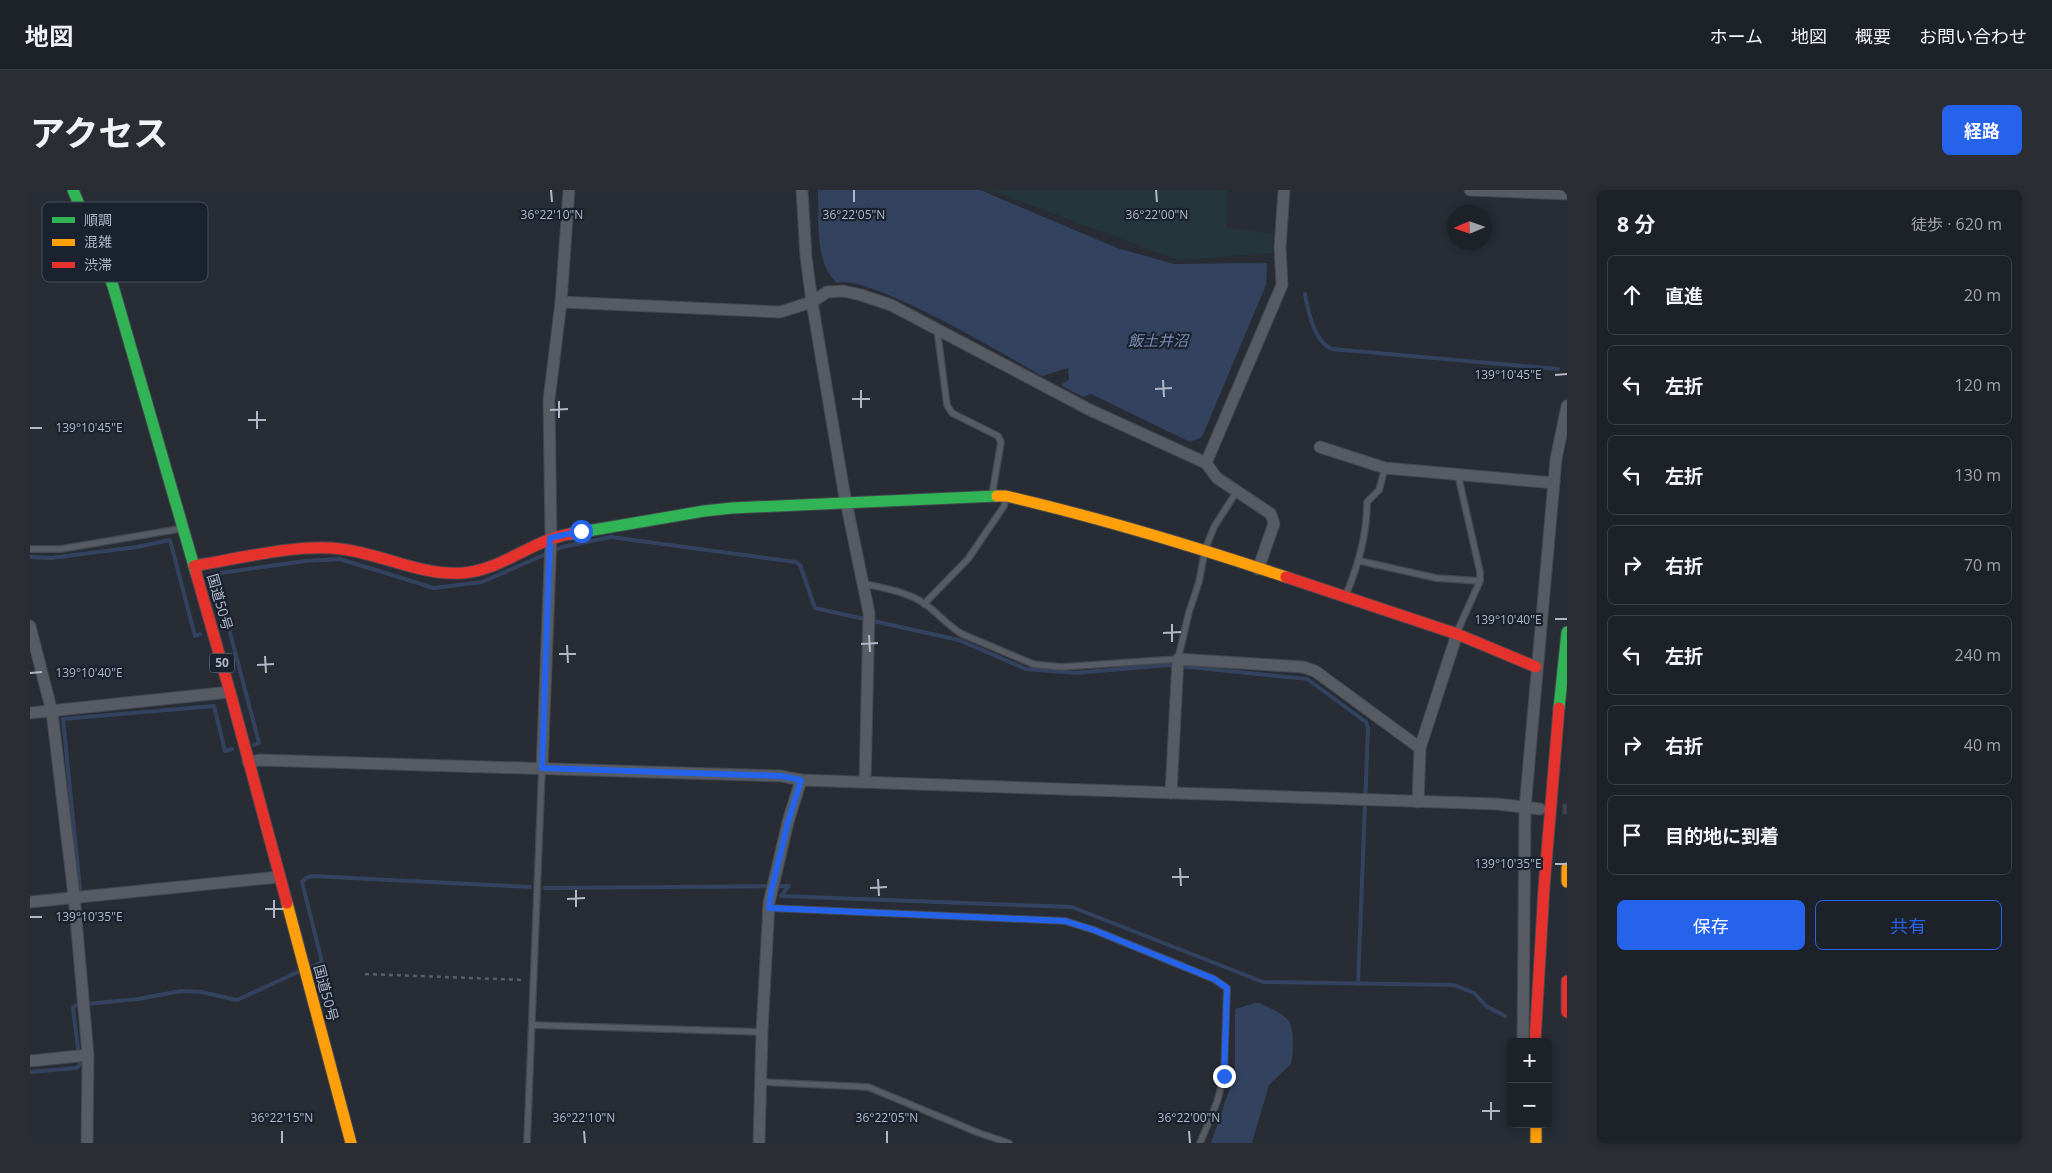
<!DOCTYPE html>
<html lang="ja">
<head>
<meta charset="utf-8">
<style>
	:root { --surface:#1d2128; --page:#2a2e34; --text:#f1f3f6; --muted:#a0a3a8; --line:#3b3e45; --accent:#2563eb }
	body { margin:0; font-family:"Open Sans","Noto Sans JP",sans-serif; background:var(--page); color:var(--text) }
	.controls { position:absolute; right:15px; bottom:15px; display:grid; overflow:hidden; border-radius:8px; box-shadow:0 2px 8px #0003 }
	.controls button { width:45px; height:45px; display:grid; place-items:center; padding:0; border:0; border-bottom:1px solid var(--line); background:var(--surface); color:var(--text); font:25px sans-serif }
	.compass { position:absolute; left:1417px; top:15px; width:45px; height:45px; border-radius:50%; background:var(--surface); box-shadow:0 2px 8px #0003; rotate:268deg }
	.stop { position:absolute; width:15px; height:15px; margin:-11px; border:4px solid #2563eb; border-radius:50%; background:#fff }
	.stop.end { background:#2563eb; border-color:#fff; box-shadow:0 1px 5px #0008 }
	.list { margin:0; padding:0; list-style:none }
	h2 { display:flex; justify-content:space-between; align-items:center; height:65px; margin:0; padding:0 20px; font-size:21px }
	h2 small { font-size:16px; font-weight:400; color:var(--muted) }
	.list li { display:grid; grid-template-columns:32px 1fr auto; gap:15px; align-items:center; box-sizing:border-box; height:80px; margin:0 10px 10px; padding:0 10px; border:1px solid var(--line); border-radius:8px }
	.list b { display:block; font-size:19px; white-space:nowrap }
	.list em { font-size:16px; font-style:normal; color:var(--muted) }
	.actions { display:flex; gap:10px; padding:15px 20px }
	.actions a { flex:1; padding:11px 0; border:1px solid var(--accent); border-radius:8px; text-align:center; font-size:18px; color:var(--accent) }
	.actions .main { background:var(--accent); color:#fff }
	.icon { flex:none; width:28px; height:28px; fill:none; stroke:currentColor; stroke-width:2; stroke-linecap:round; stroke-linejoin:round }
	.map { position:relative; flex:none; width:1537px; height:953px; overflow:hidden; border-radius:8px }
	header { display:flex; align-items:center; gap:30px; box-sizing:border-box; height:70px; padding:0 25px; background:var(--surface); border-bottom:1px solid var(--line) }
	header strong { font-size:24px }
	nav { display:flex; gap:28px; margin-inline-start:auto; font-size:18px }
	.intro { display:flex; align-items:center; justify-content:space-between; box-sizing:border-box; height:120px; padding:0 30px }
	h1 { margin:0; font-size:35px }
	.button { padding:12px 22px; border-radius:8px; background:var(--accent); color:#fff; font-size:18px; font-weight:700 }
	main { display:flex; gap:30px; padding:0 30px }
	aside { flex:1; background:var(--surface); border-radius:8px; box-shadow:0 2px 8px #0003 }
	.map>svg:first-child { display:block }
</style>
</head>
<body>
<header>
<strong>地図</strong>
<nav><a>ホーム</a><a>地図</a><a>概要</a><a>お問い合わせ</a></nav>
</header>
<div class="intro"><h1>アクセス</h1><a class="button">経路</a></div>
<main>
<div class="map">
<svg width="1537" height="953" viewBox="0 0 1537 953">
	<rect width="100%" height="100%" fill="#272c35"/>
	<polygon fill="#24363b" points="960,0 1197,0 1197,38 1243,44 1242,63 1148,70"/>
	<g fill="#33435f">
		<path d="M788 0H950L1087 58 1144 74 1237 73 1236 95 1172 247 1160 252 1061 204 1053 207 1032 196V194L1039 190 1038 178 1012 186C977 166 840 84 807 93 784 72 789 29 788 0Z"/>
		<path d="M1225 813H1230C1239 818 1252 823 1258 830 1265 838 1263 865 1261 874L1239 895 1222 953H1181L1205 883V819Z"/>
	</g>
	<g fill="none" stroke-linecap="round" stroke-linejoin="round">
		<g stroke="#33435f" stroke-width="4">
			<path d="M1275 104C1278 121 1284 152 1302 159L1528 179"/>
			<polyline points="0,367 21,368 107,357 140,350 165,446 170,444"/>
			<polyline points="224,555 229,553 186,389 190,383 275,371 310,369 404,398 452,392 532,357 581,347 766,372 770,375 785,418 929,450 996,479 1045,483 1139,475 1277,489 1336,532 1338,538 1328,794"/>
			<polyline points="515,698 759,696 751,706 1042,717 1233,792 1424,795 1444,803 1456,816 1475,826"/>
			<polyline points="50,699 33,529 184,516 195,561 202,559"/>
			<polyline points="282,777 292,772 272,692 276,688 282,686 500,697"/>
			<polyline points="0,882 46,878 50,875 43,818 46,815 108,809 151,801 171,802 207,810 268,782"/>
		</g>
		<polyline stroke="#3c414b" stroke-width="11" stroke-dasharray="11 5.5" stroke-linecap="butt" points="1516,619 1537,619"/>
		<g stroke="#43474e" stroke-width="8">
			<g id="lane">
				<polyline points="907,139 917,215 922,223 968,246 971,252 962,305"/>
				<polyline points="0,359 31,359 149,339"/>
				<polyline points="1330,371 1406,388 1450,391"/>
				<path d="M835 394C854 398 878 402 895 414 908 423 918 436 932 444L1003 474 1031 477 1148 469 1159 422 1169 392 1175 360 1184 337 1207 301"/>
				<path d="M1316 405C1328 375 1337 346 1337 312L1349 300 1355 278"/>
				<polyline points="894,414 938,369 974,316 976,308"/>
				<polyline points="1427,442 1450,391 1450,382 1428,285"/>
				<polyline points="739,718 1035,731 1064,740 1184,789 1197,798 1194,886 1187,912 1170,953"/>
				<polyline points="502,835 732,842"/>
				<polyline points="731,892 838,897 949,943 979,953"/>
				<polyline points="497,953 512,578"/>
			</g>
		</g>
		<g stroke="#43474e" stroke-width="13">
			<g id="street">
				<polyline points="772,0 776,67 782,112 814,302 839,423 835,592"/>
				<polyline points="1440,0 1537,4"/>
				<polyline points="531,112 750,122 782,112 797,102 813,101 831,105 861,115 1060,220 1176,273 1187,288 1241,324 1244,334 1228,379"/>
				<polyline points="1290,257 1355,278 1524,293"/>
				<polyline points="1176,273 1252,95 1250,58 1254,0"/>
				<polyline points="0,436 22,522 44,706 58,865 57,953"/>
				<polyline points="0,523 200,502"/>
				<polyline points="218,572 230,570 751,586 771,590 1467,614 1510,619"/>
				<polyline points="512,578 521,348 519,210 531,112 539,0"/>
				<polyline points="1141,603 1148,469 1273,477 1285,481 1390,558"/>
				<polyline points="1388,612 1390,558 1427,444"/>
				<polyline points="0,712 248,687"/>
				<polyline points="1493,852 1495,618 1526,269 1537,216"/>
				<polyline points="0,871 58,865"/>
				<polyline points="729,953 732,842 739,713 758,632 771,590"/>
			</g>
		</g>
		<g stroke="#43474e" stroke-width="13">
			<g id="fast">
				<polyline points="43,0 83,96 166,383"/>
				<polyline points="540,344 674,321 702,318 967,306"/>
				<polyline points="1529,518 1537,442"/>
			</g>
		</g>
		<g stroke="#43474e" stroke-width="13">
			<g id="slow">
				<path d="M967 306H976C1071 328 1163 356 1256 387"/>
				<polyline points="1537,678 1537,692"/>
				<polyline points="257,713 321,953"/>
				<polyline points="1506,934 1506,953"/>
			</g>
		</g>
		<g stroke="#43474e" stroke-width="13">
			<g id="jam">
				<path d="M164 376C207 369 269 353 311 359 353 364 390 386 433 383 472 380 502 350 540 344"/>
				<polyline points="166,383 200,502 257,713"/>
				<polyline points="1256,387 1427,444 1506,477"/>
				<polyline points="1537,791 1537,822"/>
				<polyline points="1505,852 1514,698 1529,518"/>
			</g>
		</g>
		<polyline stroke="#5a5f67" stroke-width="2.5" stroke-dasharray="4 4" stroke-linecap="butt" points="335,784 494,790"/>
		<use href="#lane" stroke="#575b63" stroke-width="5.5"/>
		<use href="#street" stroke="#575b63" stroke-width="11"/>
		<use href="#fast" stroke="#30b455" stroke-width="11"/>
		<use href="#slow" stroke="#ff9f0a" stroke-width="11"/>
		<use href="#jam" stroke="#e5322d" stroke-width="11"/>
	</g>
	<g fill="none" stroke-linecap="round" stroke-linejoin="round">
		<polyline stroke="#2563eb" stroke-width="6" points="551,341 520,348 512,578 751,586 771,590 758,632 741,702 739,718 1035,731 1064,740 1184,789 1197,798 1194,886"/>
	</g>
	<path fill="none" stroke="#b0b7c7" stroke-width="2" d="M521 0 522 12M824 0V12M1126 0 1127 12M1525 185 1537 184M1133 190 1134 207M1125 199 1142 198M831 200V218M822 209H840M529 211V228M520 220 538 219M227 221V239M218 230H236M0 238H12M1525 429H1537M1142 434V452M1133 443 1151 442M839 445 840 462M831 454 848 453M537 455 538 473M529 464H546M235 466 236 483M227 475 244 474M0 483 12 482M1525 674H1537M1150 678 1151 696M1142 687H1159M848 689 849 706M840 698 857 697M546 700V717M537 709 555 708M244 710V728M235 719H253M0 727H12M1461 912V930M1452 921H1470M252 941V953M554 941 555 953M857 941V953M1159 941 1160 953"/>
	<g text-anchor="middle" stroke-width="4.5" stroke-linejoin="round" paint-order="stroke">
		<rect fill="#1a2230" stroke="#838a9a" stroke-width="1" x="179.5" y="463.5" width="25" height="19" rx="4"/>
		<g font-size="12" font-weight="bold" fill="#b0b7c7">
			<text x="192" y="477">50</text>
		</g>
		<g font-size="14" fill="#b0b7c7" stroke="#1a2230">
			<text transform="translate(190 412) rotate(74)" y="5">国道50号</text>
			<text transform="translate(296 803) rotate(75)" y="5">国道50号</text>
		</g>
		<g font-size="15" font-style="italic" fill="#778cb1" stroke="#1a2230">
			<text x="1128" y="156">飯土井沼</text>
		</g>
	</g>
	<rect x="12" y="12" width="166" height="80" rx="8" fill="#1a2230" stroke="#474f5d" stroke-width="1"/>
	<rect x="22" y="27" width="23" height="6" fill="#30b455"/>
	<rect x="22" y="49" width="23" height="7" fill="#ff9f0a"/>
	<rect x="22" y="72" width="23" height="6" fill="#e5322d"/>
	<g font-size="14" fill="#b0b7c7">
		<text x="54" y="35">順調</text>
		<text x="54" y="57">混雑</text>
		<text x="54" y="80">渋滞</text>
	</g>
	<g font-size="12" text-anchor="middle" fill="#b0b7c7" stroke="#1a2230" stroke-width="4.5" stroke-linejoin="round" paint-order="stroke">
		<text x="522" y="29">36°22'10"N</text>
		<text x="824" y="29">36°22'05"N</text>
		<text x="1127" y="29">36°22'00"N</text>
		<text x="1478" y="189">139°10'45"E</text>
		<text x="59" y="242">139°10'45"E</text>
		<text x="1478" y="434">139°10'40"E</text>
		<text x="59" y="487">139°10'40"E</text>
		<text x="1478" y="678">139°10'35"E</text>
		<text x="59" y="731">139°10'35"E</text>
		<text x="252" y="932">36°22'15"N</text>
		<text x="554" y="932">36°22'10"N</text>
		<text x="857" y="932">36°22'05"N</text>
		<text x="1159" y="932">36°22'00"N</text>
	</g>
</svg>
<div class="controls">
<button>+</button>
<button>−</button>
</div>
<svg class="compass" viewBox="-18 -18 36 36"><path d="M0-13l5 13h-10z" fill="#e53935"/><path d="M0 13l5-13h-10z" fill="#a0a3a8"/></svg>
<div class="stop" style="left:551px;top:341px"></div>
<div class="stop end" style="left:1194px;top:886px"></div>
</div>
<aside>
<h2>8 分<small>徒歩 · 620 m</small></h2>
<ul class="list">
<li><svg class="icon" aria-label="ahead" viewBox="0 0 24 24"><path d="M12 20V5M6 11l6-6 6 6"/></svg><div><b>直進</b></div><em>20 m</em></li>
<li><svg class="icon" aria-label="left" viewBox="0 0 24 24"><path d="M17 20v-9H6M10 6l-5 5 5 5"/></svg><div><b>左折</b></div><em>120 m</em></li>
<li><svg class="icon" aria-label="left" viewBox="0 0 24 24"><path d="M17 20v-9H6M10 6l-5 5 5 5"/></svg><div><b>左折</b></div><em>130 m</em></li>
<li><svg class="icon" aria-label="right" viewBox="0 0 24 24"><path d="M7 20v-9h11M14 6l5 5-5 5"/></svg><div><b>右折</b></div><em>70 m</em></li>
<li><svg class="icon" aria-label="left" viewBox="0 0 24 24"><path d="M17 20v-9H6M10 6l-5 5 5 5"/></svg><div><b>左折</b></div><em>240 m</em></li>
<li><svg class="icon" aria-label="right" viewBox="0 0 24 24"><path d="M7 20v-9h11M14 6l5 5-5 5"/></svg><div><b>右折</b></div><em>40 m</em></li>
<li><svg class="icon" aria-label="arrive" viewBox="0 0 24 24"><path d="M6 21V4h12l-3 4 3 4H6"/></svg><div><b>目的地に到着</b></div></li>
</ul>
<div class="actions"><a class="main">保存</a><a>共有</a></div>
</aside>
</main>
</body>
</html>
